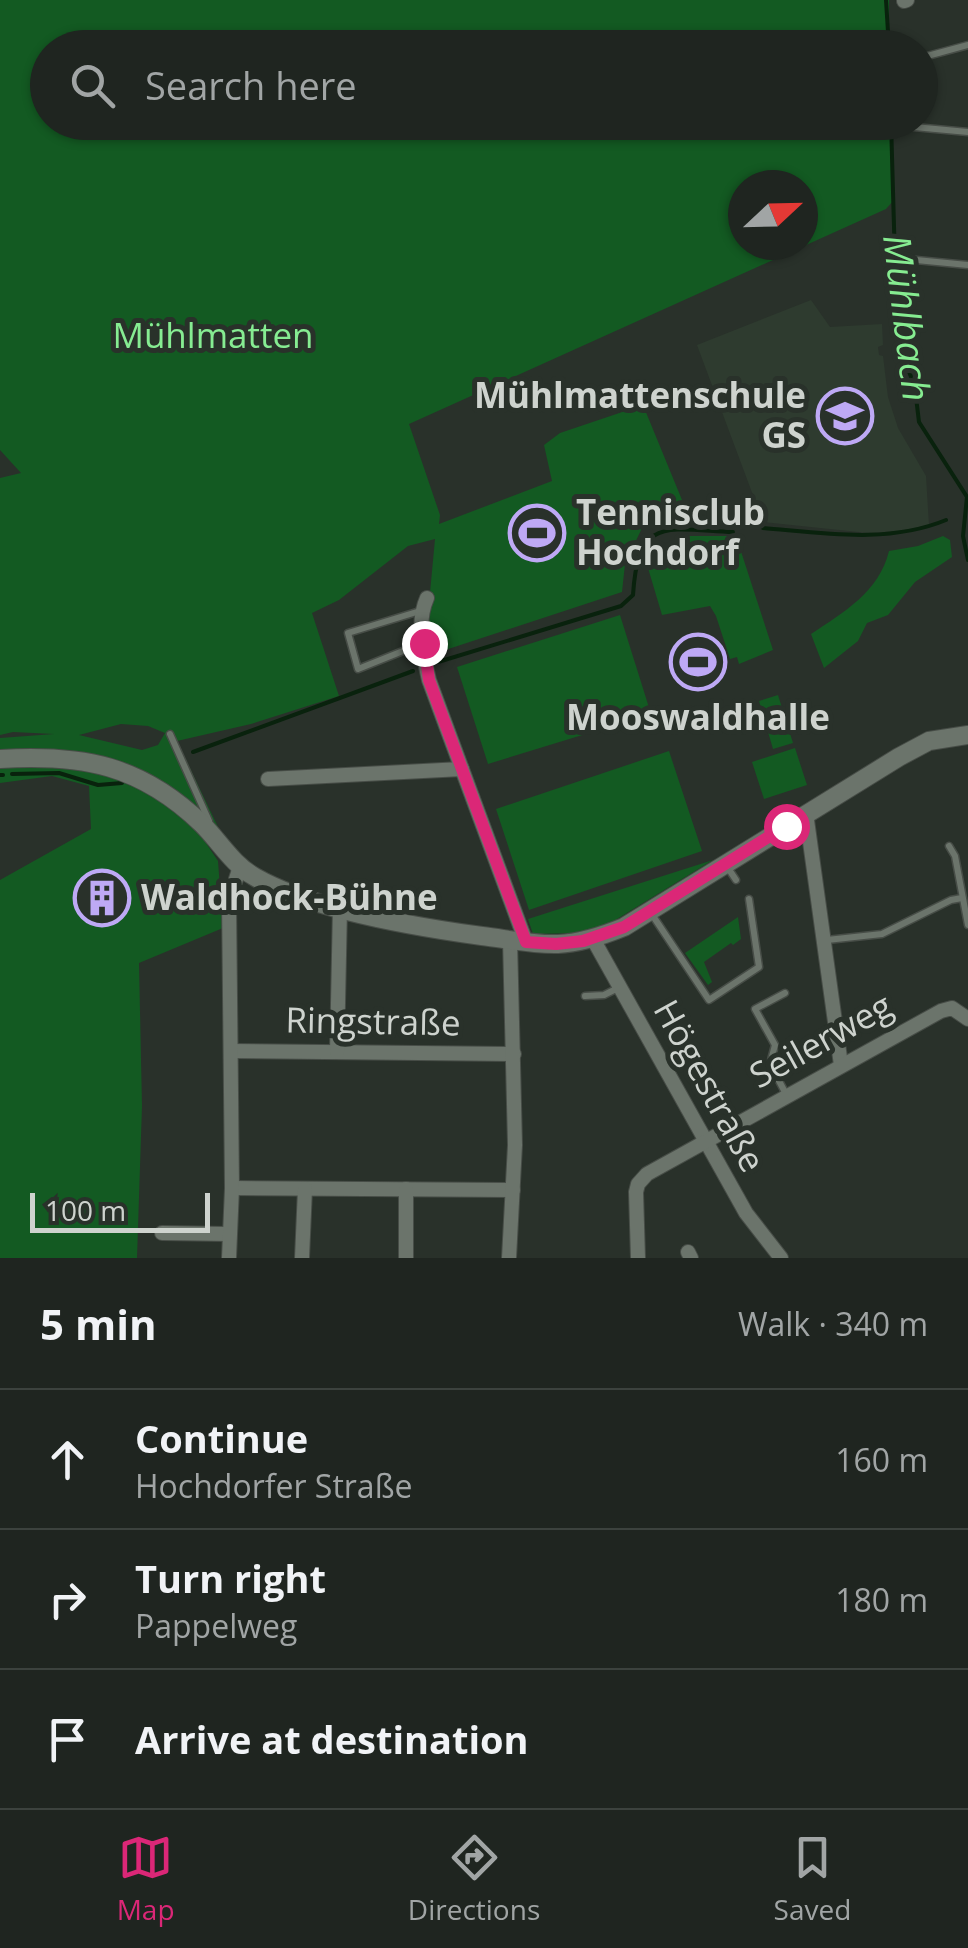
<!DOCTYPE html>
<html lang="en">
<head>
<meta charset="utf-8">
<style>
	:root { --surface:#1f2520; --page:#2c312d; --text:#f1f3f6; --muted:#a1a5a5; --line:#3c423e; --accent:#db2777 }
	body { margin:0; font-family:"Open Sans",sans-serif; background:var(--page); color:var(--text) }
	.compass { position:absolute; left:728px; top:170px; width:90px; height:90px; border-radius:50%; background:var(--surface); box-shadow:0 2px 8px #0004; rotate:68deg }
	.scale { position:absolute; left:30px; bottom:25px; width:180px; box-sizing:border-box; padding-left:10px; border:5px solid #ced3ce; border-top:0; font-size:28px; line-height:35px; white-space:nowrap; color:#ced3ce; -webkit-text-stroke:8px #29312a; paint-order:stroke }
	.stop { position:absolute; width:30px; height:30px; margin:-22px; border:8px solid #db2777; border-radius:50%; background:#fff }
	.stop.end { background:#db2777; border-color:#fff; box-shadow:0 2px 10px #0008 }
	.list { margin:0; padding:0; list-style:none }
	h2 { display:flex; justify-content:space-between; align-items:center; height:130px; margin:0; padding:0 40px; font-size:42px }
	h2 small { font-size:32px; font-weight:400; color:var(--muted) }
	.list li { display:grid; grid-template-columns:65px 1fr auto; gap:30px; align-items:center; box-sizing:border-box; height:140px; padding:0 40px; border-top:2px solid var(--line) }
	.list b { display:block; font-size:38px; white-space:nowrap }
	.list p { margin:0; font-size:32px; white-space:nowrap; color:var(--muted) }
	.list em { font-size:32px; font-style:normal; color:var(--muted) }
	.icon { flex:none; width:55px; height:55px; fill:none; stroke:currentColor; stroke-width:2; stroke-linecap:round; stroke-linejoin:round }
	.map { position:relative; flex:none; width:968px; height:1258px; overflow:hidden }
	.search { position:absolute; background:var(--surface); box-shadow:0 2px 8px #0004; left:30px; right:30px; top:30px; height:110px; display:flex; align-items:center; gap:25px; box-sizing:border-box; padding:0 35px; border-radius:55px; color:var(--muted); font-size:38px }
	.sheet { height:550px; background:var(--surface) }
	nav { display:flex; justify-content:space-around; align-items:center; box-sizing:border-box; height:140px; border-top:2px solid var(--line); background:var(--surface); font-size:28px; color:var(--muted) }
	nav a { display:grid; justify-items:center; gap:5px }
	nav .on { color:var(--accent) }
	.map>svg:first-child { display:block }
</style>
</head>
<body>
<div class="map">
<svg width="968" height="1258" viewBox="0 0 968 1258">
	<rect width="100%" height="100%" fill="#29312a"/>
	<polygon fill="#2e3b2f" points="811,300 830,327 882,324 883,345 878,347 879,355 883,356 888,397 898,428 926,476 929,525 900,531 868,533 763,522 697,345"/>
	<g fill="#135a22" fill-rule="evenodd">
		<path d="M0 0H889V47L48 48V122L892 123 893 201 886 209 409 424 440 515 439 524 552 481 544 445 560 433 643 405 689 517 665 520 642 528 625 564 622 592 424 657 435 539 408 546 339 600 312 613 339 696 251 724 177 741 219 829 204 840 218 861 223 928 139 963 142 1106 137 1258H0V880L91 829 89 786 52 776 0 783V738L54 734 13 732 0 735V478L21 473 0 450ZM743 185H803V245H743ZM121 724 148 726 165 733 158 745 142 750 79 735Z"/>
		<polygon points="685,536 736,536 773,650 739,664 737,657 730,659 716,616 710,606 662,615 648,568 654,554"/>
		<path d="M943 536 950 540 952 557 915 582 888 615 867 623 858 641 824 668 811 634C844 612 879 592 889 551L918 546Z"/>
		<polygon points="620,615 651,714 488,764 457,667"/>
		<polygon points="778,695 793,743 773,749 759,701"/>
		<polygon points="795,748 807,785 764,799 752,762"/>
		<polygon points="669,751 702,851 529,910 496,809"/>
		<polygon points="713,860 609,924 580,933 533,934 528,919"/>
		<polygon points="738,917 741,939 733,945 731,943 704,962 712,982 708,985 685,953"/>
	</g>
	<g fill="none" stroke-linecap="round" stroke-linejoin="round">
		<g stroke="#09220d" stroke-width="4">
			<polyline points="886,0 889,48"/>
			<polyline points="891,122 895,261 909,371 915,389 919,422 967,497 963,536 968,560"/>
			<path d="M763 528C823 533 888 544 946 520"/>
			<path d="M438 662 621 606 633 595C638 516 666 529 733 532"/>
			<polyline points="193,752 413,671"/>
			<polyline points="12,774 59,773 98,785 122,783"/>
			<polyline points="0,775 3,775"/>
		</g>
		<g stroke="#474d47" stroke-width="9">
			<g id="service">
				<polyline points="920,58 968,45"/>
				<polyline points="914,127 968,132"/>
				<polyline points="906,259 968,265"/>
				<polyline points="420,611 348,633 358,669 423,643"/>
				<polyline points="170,734 209,821"/>
				<polyline points="949,846 955,856 968,925"/>
				<polyline points="726,865 736,880"/>
				<polyline points="651,913 709,1000 759,967 749,899"/>
				<polyline points="827,940 882,934 951,900 962,898"/>
				<polyline points="785,993 755,1009 775,1045 770,1064 786,1094"/>
				<polyline points="585,996 604,995 618,988"/>
			</g>
		</g>
		<g stroke="#474d47" stroke-width="16">
			<g id="minor">
				<polyline points="904,1 907,0"/>
				<path d="M427 598C416 622 423 655 429 680L526 942"/>
				<polyline points="268,779 462,769"/>
				<polyline points="806,813 841,1065"/>
				<polyline points="593,939 746,1213 781,1258"/>
				<polyline points="231,1051 514,1054"/>
				<polyline points="337,1052 340,907"/>
				<polyline points="232,1188 513,1190"/>
				<polyline points="162,1233 229,1234"/>
				<polyline points="688,1252 691,1258"/>
				<polyline points="229,1258 232,1188 229,900 240,867"/>
				<polyline points="302,1258 305,1189"/>
				<polyline points="406,1258 406,1189"/>
				<polyline points="509,1258 515,1145 510,940"/>
				<polyline points="638,1258 636,1192 638,1184 647,1174 941,1011 952,1008 968,1019"/>
			</g>
		</g>
		<g stroke="#474d47" stroke-width="20">
			<path id="tertiary" d="M0 759C83 754 141 765 202 824 220 842 232 864 255 877 313 910 416 927 482 936 507 939 533 945 558 944 581 943 602 936 624 927L899 757 929 741 968 735"/>
		</g>
		<use href="#service" stroke="#6b746b" stroke-width="6"/>
		<use href="#minor" stroke="#6b746b" stroke-width="14"/>
		<use href="#tertiary" stroke="#6b746b" stroke-width="18"/>
	</g>
	<g fill="none" stroke-linecap="round" stroke-linejoin="round">
		<polyline stroke="#db2777" stroke-width="12" points="424,643 429,680 526,942 556,944 583,941 624,927 786,826"/>
	</g>
	<defs>
		<g id="school-ring" transform="scale(2.875)"><circle r="9.5" fill="#29312a" stroke="#bea9f5" stroke-width="1.5"/><path d="M0-5L7-2L0 1L-7-2ZM-4 1L0 2.5L4 1V4Q0 6-4 4Z" fill="#bea9f5"/></g>
		<g id="stadium-ring" transform="scale(2.875)"><circle r="9.5" fill="#29312a" stroke="#bea9f5" stroke-width="1.5"/><path d="M0-5a6.5 5 0 1 0 0 10a6.5 5 0 1 0 0-10ZM-3.5-1.8h7v3.6h-7Z" fill="#bea9f5"/></g>
		<g id="building-ring" transform="scale(2.875)"><circle r="9.5" fill="#29312a" stroke="#bea9f5" stroke-width="1.5"/><path d="M-4-6H4V6H1V3H-1V6H-4ZM-2.5-4.3h1.7v1.8h-1.7ZM.8-4.3h1.7v1.8H.8ZM-2.5-1h1.7V.8h-1.7ZM.8-1h1.7V.8H.8Z" fill="#bea9f5"/></g>
	</defs>
	<g fill-rule="evenodd">
		<use href="#school-ring" x="845" y="416"/>
		<use href="#stadium-ring" x="537" y="533"/>
		<use href="#stadium-ring" x="698" y="662"/>
		<use href="#building-ring" x="102" y="898"/>
	</g>
	<g text-anchor="middle" stroke-width="10" stroke-linejoin="round" paint-order="stroke">
		<g font-size="35" fill="#86ec92" stroke="#29312a">
			<text x="213" y="348">Mühlmatten</text>
		</g>
		<g font-size="35" font-weight="bold" fill="#ced3ce" stroke="#29312a" text-anchor="start">
			<text x="806" y="408" text-anchor="end">Mühlmattenschule<tspan x="806" dy="40">GS</tspan></text>
			<text x="576" y="525">Tennisclub<tspan x="576" dy="40">Hochdorf</tspan></text>
			<text x="698" y="730" text-anchor="middle">Mooswaldhalle</text>
			<text x="141" y="910">Waldhock-Bühne</text>
		</g>
		<g font-size="35" fill="#ced3ce" stroke="#29312a">
			<text transform="translate(373 1022) rotate(1)" y="12">Ringstraße</text>
			<text transform="translate(821 1041) rotate(-29)" y="12">Seilerweg</text>
			<text transform="translate(709 1086) rotate(61)" y="12">Högestraße</text>
		</g>
		<g font-size="38" font-style="italic" fill="#86ec91" stroke="#29312a">
			<text transform="translate(906 318) rotate(83)" y="13">Mühlbach</text>
		</g>
	</g>
</svg>
<svg class="compass" viewBox="-18 -18 36 36"><path d="M0-13l5 13h-10z" fill="#e53935"/><path d="M0 13l5-13h-10z" fill="#a1a5a5"/></svg>
<div class="scale">100 m</div>
<div class="stop" style="left:786px;top:826px"></div>
<div class="stop end" style="left:424px;top:643px"></div>
<div class="search"><svg class="icon" aria-label="search" viewBox="0 0 24 24"><circle cx="10" cy="10" r="6"/><path d="M15 15l6 6"/></svg>Search here</div>
</div>
<section class="sheet">
<h2>5 min<small>Walk · 340 m</small></h2>
<ul class="list">
<li><svg class="icon" aria-label="ahead" viewBox="0 0 24 24"><path d="M12 20V5M6 11l6-6 6 6"/></svg><div><b>Continue</b><p>Hochdorfer Straße</p></div><em>160 m</em></li>
<li><svg class="icon" aria-label="right" viewBox="0 0 24 24"><path d="M7 20v-9h11M14 6l5 5-5 5"/></svg><div><b>Turn right</b><p>Pappelweg</p></div><em>180 m</em></li>
<li><svg class="icon" aria-label="arrive" viewBox="0 0 24 24"><path d="M6 21V4h12l-3 4 3 4H6"/></svg><div><b>Arrive at destination</b></div></li>
</ul>
</section>
<nav>
<a class="on"><svg class="icon" aria-label="map" viewBox="0 0 24 24"><path d="M3 6l6-2 6 2 6-2v14l-6 2-6-2-6 2zM9 4v14M15 6v14"/></svg>Map</a>
<a><svg class="icon" aria-label="directions" viewBox="0 0 24 24"><path d="M12 3l9 9-9 9-9-9zM9 14v-3h6M13 9l2 2-2 2"/></svg>Directions</a>
<a><svg class="icon" aria-label="saved" viewBox="0 0 24 24"><path d="M7 4h10v16l-5-4-5 4z"/></svg>Saved</a>
</nav>
</body>
</html>
